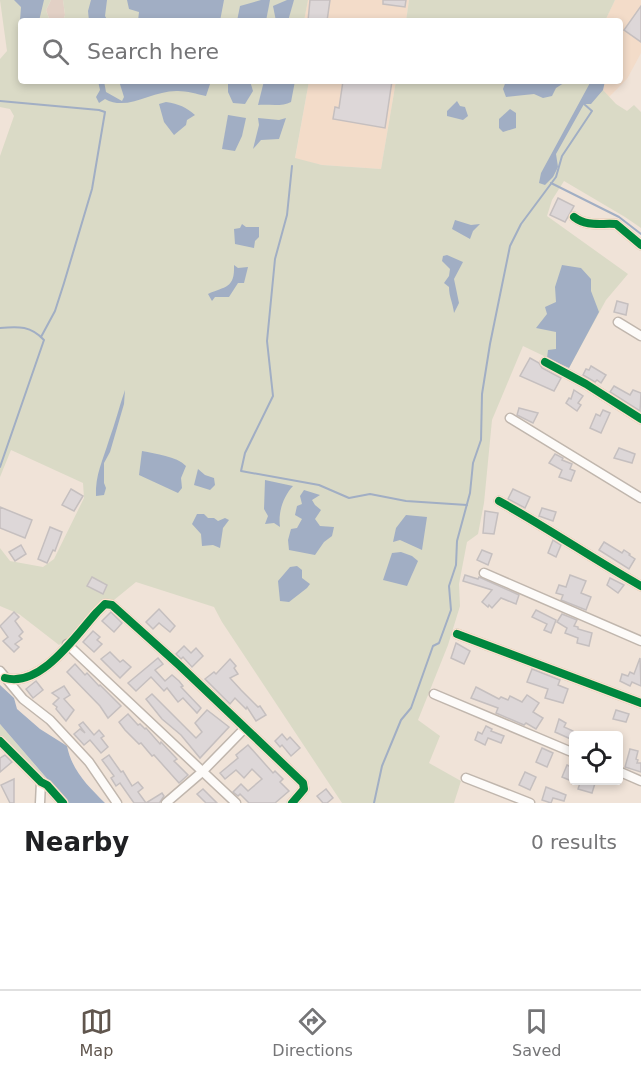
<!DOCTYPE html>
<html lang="en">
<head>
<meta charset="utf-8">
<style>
	:root { --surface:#fff; --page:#f2f2f2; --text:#202124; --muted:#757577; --line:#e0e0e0; --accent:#60564e }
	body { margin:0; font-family:"DejaVu Sans",sans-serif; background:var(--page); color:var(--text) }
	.controls { position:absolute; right:18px; bottom:18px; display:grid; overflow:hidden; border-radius:6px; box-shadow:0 3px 9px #0003 }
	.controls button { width:54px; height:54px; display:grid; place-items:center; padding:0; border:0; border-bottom:2px solid var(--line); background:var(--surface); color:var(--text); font:30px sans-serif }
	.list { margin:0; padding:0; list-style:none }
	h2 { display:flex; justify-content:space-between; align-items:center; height:78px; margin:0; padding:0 24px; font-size:26px }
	h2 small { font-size:20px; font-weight:400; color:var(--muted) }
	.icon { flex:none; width:33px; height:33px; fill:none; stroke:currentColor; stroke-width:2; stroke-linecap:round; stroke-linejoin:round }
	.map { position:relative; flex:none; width:641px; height:803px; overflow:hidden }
	.search { position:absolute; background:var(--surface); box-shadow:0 3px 9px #0003; left:18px; right:18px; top:18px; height:66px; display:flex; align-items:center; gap:15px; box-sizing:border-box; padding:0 21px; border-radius:6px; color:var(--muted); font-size:22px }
	.sheet { height:186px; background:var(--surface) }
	nav { display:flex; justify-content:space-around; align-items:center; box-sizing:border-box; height:84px; border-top:2px solid var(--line); background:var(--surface); font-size:16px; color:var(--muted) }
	nav a { display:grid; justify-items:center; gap:3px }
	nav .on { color:var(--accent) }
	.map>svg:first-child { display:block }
</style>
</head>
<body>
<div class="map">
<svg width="641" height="803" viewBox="0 0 641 803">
	<rect width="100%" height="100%" fill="#f0e3d8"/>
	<polygon fill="#e2d0c5" points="51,0 63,0 65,15 63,21 50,21 46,10"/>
	<g fill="#f3dcc9">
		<polygon points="308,0 409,0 406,21 304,21"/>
		<polygon points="615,0 641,0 641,53 627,79 609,97 603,90 604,81 620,81 620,21 605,21"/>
		<polygon points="309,81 396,81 381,169 322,165 295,159"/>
	</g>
	<g fill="#dadac6">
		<polygon points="0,0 51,0 46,10 50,21 21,21 21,81 309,81 295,158 322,165 381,169 396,81 604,81 603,90 616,104 627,111 634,105 641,112 641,228 625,217 564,181 552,200 547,216 628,274 606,300 569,368 523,346 492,420 484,503 478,534 467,542 459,584 460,606 448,645 418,720 440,736 429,763 461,781 454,803 342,803 222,622 214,607 136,582 59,645 19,614 0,606 0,548 10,561 43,567 54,559 84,498 83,483 11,450 0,477 0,156 14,116 10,109 0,107 0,59 7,51"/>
		<polygon points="63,0 308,0 304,21 63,21 65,15"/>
		<polygon points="409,0 615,0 605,21 406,21"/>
		<polygon points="0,724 47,779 41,777 0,736"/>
	</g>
	<g fill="#a1aec4">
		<polygon points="14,0 44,0 39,21 20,21 21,7"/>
		<polygon points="91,0 107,0 105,16 108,21 89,21 88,11"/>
		<polygon points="127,0 224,0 220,21 138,21 139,12 129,9"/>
		<polygon points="261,0 270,0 266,21 237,21 240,6"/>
		<polygon points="287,0 294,0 288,21 276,21 273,6"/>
		<path d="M98 81H104L106 92 122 101 124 97 119 81H211L206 96C197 94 187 91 178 91 152 90 128 112 105 99L99 103 96 97 100 90Z"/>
		<polygon points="228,81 250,81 253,91 245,104 233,103 228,92"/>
		<path d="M264 81H295L291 102C282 107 269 104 258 105Z"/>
		<polygon points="506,81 567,81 556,88 552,96 543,98 534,94 506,97 503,89"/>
		<polygon points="591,81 605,81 603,90 591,104 584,104 556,154 558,167 553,177 545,185 539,183 541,173"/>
		<polygon points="457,101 460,106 465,107 468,116 463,120 447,116 447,111"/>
		<path d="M166 102C179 104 186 107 195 115L187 120 186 125 174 135 164 122 159 104Z"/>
		<polygon points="510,109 516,113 516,128 503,132 499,128 499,119"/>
		<polygon points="228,115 246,118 242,136 235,151 222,149"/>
		<polygon points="258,118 279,120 286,118 279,139 261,140 253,149 259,125"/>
		<polygon points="455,220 471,225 480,224 473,231 470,239 452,229"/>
		<polygon points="242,224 246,227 259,227 259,237 255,241 254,248 235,244 234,229 240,228"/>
		<path d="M447 255 463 262 454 279 459 303 454 313C453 303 449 297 449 287L444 283 449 276 450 269 442 261 443 256Z"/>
		<path d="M234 265 238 268 248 267 244 283H238L229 297H215L212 301 208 294C225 286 235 289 234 265Z"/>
		<polygon points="562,265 581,268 591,279 591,291 599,312 569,368 547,358 548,350 556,349 556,332 536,328 547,314 545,307 556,302 555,287"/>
		<path d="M125 390 124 404 110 452 104 463V483L106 488 104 495 96 496C95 475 103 460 109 440 115 424 119 407 125 390Z"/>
		<path d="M142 451C156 454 176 456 186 466L181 478 182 488 178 493 139 475Z"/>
		<polygon points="198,469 205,475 214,478 215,485 210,490 194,485"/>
		<path d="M265 480 293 486C283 497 278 512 280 527L274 523 265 524 268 516 264 509Z"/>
		<polygon points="304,490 320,495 312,500 315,505 321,510 315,519 320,526 334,527 332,536 324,542 315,555 289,550 288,540 291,529 297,528 302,519 295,515 297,506 302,504 300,496"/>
		<polygon points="197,514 204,514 208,518 214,518 218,521 225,518 229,520 223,528 220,548 213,545 202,546 201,534 192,524"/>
		<polygon points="406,515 427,517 422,550 400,540 393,542 396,528"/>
		<polygon points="401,552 412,556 418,561 407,586 383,580 392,553"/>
		<polygon points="297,566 302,570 302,578 310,584 307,588 289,602 280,601 278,581 290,567"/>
		<path d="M0 685 14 698 17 709 40 729 67 746C72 771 88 786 105 803H68L0 724Z"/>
	</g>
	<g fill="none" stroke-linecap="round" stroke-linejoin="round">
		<g stroke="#a1aec4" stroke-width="2">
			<polyline points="0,101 99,110 105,112 92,189 64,283 55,311 41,337"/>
			<polyline points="292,166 287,215 275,259 267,341 273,396 245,453 241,471 319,485 349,498 370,494 406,501 467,505"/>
			<polyline points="551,183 619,217 641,234"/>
			<path d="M0 328C19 326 31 326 44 340L0 467"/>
			<polyline points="374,803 382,766 401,720 411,708 433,646 439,643 451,610 449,586 456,565 457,541 470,493 473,463 481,440 482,394 490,344 510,246 521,224 556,177 562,156 592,111 584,104"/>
		</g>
	</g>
	<g fill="#ddd7d8" stroke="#c5bfbf" stroke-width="1.5">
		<polygon points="310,0 330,0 327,21 308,21"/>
		<polygon points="383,0 406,0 405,7 383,4"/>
		<polygon points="641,6 641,42 624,30"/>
		<polygon points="343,81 392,81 385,128 333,119 335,107 339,108"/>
		<polygon points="558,198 574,206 565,222 550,215"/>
		<polygon points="617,301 628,304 626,315 614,312"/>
		<polygon points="530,358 539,363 542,368 561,378 554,391 520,376"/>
		<polygon points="591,366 606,375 601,383 597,380 595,382 583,375 586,369 589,370"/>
		<polygon points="614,386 630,395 633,390 641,393 640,411 610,392"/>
		<polygon points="574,390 583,396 578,403 581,405 577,411 566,403 569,398 571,399"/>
		<polygon points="519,408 538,413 533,423 517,415"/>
		<polygon points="603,410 610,413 601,433 590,428 596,414 600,416"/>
		<polygon points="619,448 635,454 632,463 614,458"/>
		<polygon points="555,454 563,458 562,460 572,464 570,469 575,471 571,481 559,477 562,470 549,463"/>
		<polygon points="71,489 83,496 74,511 62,505"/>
		<polygon points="513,489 530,497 525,508 508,499"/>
		<polygon points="0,507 32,520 25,538 0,528"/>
		<polygon points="542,508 556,512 553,521 539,516"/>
		<polygon points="485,511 498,513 494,534 483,533"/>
		<polygon points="50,527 62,532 55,551 53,550 47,563 38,559"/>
		<polygon points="553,540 561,545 556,557 548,553"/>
		<polygon points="604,542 622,553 624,550 630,554 629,555 635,559 629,569 599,550"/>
		<polygon points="21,545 26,554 15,561 9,552"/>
		<polygon points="482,550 492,554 488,565 477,560"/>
		<polygon points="465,575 478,579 479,577 519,595 516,604 501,598 492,608 489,605 488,607 482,602 492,590 463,581"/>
		<polygon points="570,575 586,581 581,593 591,597 586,610 561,600 563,595 556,593 559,585 566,587"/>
		<polygon points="92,577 107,585 103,594 87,586"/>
		<polygon points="610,578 624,585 618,593 607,585"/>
		<polygon points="159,609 175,626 170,632 159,623 153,629 146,622"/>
		<polygon points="536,610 556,620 551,633 544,630 547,624 532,617"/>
		<polygon points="14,612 19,617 15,621 23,632 19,636 22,639 15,644 19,647 14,652 3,641 8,637 0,626"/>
		<polygon points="111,612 122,623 114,632 102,621"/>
		<polygon points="562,614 577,620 574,626 578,627 578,629 592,633 589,646 577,643 578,638 565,633 567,628 557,622"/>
		<polygon points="93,631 100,637 97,640 102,644 94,652 83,642"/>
		<polygon points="456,643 470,651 464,664 451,658"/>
		<polygon points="184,646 191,653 196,648 203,656 192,667 183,657 181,659 176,654"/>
		<polygon points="110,652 120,662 123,660 131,667 120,678 101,659"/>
		<polygon points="158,658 163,664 155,670 165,681 172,675 179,681 183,686 181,687 201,708 197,713 183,698 178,702 167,688 164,691 151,677 136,691 128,683"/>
		<polygon points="640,658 641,686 632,682 630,686 620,681 622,674 628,676 630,672 634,674"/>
		<polygon points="230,659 236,666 234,668 238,674 230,678 241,690 258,707 260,706 266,715 256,721 247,707 246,709 235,698 230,704 205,679 214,672 216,674"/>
		<polygon points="75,664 85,675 87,673 99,686 100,685 121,706 108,718 100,706 67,672"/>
		<polygon points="532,669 560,680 558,685 568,689 563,703 545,698 548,689 527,682"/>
		<polygon points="36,681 43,690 33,698 26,689"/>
		<polygon points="64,686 70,695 64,699 74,710 66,721 56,709 57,707 53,704 59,698 52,693"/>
		<polygon points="476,687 499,699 501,697 508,700 510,696 522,702 527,695 539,703 533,712 543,718 536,729 526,723 524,725 496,713 498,708 471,698"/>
		<polygon points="152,694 196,738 202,732 195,723 207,710 229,727 200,758 181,735 162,719 146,699"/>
		<polygon points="616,710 629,714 626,722 613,719"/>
		<polygon points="128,714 138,725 140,724 145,729 146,728 160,744 161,742 177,759 174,761 188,775 179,783 154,755 152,756 141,743 139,744 125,730 119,722"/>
		<polygon points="559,719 566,723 564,727 573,731 573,740 555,732"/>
		<polygon points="83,722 94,735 99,730 104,736 101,738 108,747 101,753 90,740 84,745 74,734 80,729 85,733 79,725"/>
		<polygon points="486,726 492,729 491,731 504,736 501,743 488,738 485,745 475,740 478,732 482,734"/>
		<polygon points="282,734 287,740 290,737 300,748 291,756 282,745 280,747 275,741"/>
		<polygon points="248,745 273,773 275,771 283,779 280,782 289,791 275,803 249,803 240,794 238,796 233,792 241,784 248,791 262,779 252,769 244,778 236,770 225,779 220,773 238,758 236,755"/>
		<polygon points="542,748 553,753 547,767 536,762"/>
		<polygon points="630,749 638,751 636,759 638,760 637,763 641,763 641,772 625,767"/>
		<polygon points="5,755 12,762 0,772 0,758"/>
		<polygon points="109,755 121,772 123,771 132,786 138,782 143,788 138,792 146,803 162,793 164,796 160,802 159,803 134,803 120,783 116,786 111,778 114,776 102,760"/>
		<polygon points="567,765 573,768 574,782 562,777"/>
		<polygon points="525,772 536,777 530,790 519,785"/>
		<polygon points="14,779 14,803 10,803 1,785"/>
		<polygon points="581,780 596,780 592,793 578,789"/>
		<polygon points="546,787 566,795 564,801 553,798 551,803 542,800"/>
		<polygon points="203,789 217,803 206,803 197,794"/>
		<polygon points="326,789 333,798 327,803 323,803 317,796"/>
	</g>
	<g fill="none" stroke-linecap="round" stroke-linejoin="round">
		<g stroke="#c0b6ad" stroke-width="11">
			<g id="minor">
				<path d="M574 217C587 227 600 223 616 224L641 245"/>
				<polyline points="618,322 641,336"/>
				<polyline points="545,362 586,384 641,419"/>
				<polyline points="510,418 641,498"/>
				<path d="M499 501C548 528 593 559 641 586"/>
				<polyline points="484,573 641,641"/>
				<polyline points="457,634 641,703"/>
				<polyline points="67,644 236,803"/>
				<polyline points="0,671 23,699 50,720 89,762 117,803"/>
				<path d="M5 678C41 688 76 635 97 612L105 604 112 605 180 666 303 783 304 789 292 803"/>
				<polyline points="434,694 574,753"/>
				<polyline points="0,741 41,782 47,785 63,803"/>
				<polyline points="618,771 641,781"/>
				<polyline points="466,778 530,803"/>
				<polyline points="40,803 41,782"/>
				<polyline points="166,803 202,772 244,729"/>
			</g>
		</g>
		<use href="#minor" stroke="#fdfbf9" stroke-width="8"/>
		<g stroke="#fbe2cd" stroke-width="11">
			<g id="cycleway">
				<path d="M574 217C587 227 600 223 616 224L641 245"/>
				<polyline points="545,362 586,384 641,419"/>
				<path d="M499 501C548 528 593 559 641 586"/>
				<polyline points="457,634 641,703"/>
				<path d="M5 678C41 688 76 635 97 612L105 604 112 605 180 666 303 783 304 789 292 803"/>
				<polyline points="0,741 41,782 47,785 63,803"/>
			</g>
		</g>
		<use href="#cycleway" stroke="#00873e" stroke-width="8"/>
	</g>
</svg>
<div class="controls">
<button><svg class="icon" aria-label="locate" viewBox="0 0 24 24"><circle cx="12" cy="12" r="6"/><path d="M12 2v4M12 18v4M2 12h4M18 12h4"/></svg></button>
</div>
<div class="search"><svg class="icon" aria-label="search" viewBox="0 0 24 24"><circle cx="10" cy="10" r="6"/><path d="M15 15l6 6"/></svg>Search here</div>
</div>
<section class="sheet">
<h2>Nearby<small>0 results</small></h2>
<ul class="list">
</ul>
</section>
<nav>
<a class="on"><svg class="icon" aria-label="map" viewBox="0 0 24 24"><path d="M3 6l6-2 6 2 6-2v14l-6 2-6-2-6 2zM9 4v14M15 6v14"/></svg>Map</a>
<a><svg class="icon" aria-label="directions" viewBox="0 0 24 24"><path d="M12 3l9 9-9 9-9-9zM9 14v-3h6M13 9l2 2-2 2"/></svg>Directions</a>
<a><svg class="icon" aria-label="saved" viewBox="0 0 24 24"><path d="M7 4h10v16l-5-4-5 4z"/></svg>Saved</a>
</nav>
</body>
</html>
